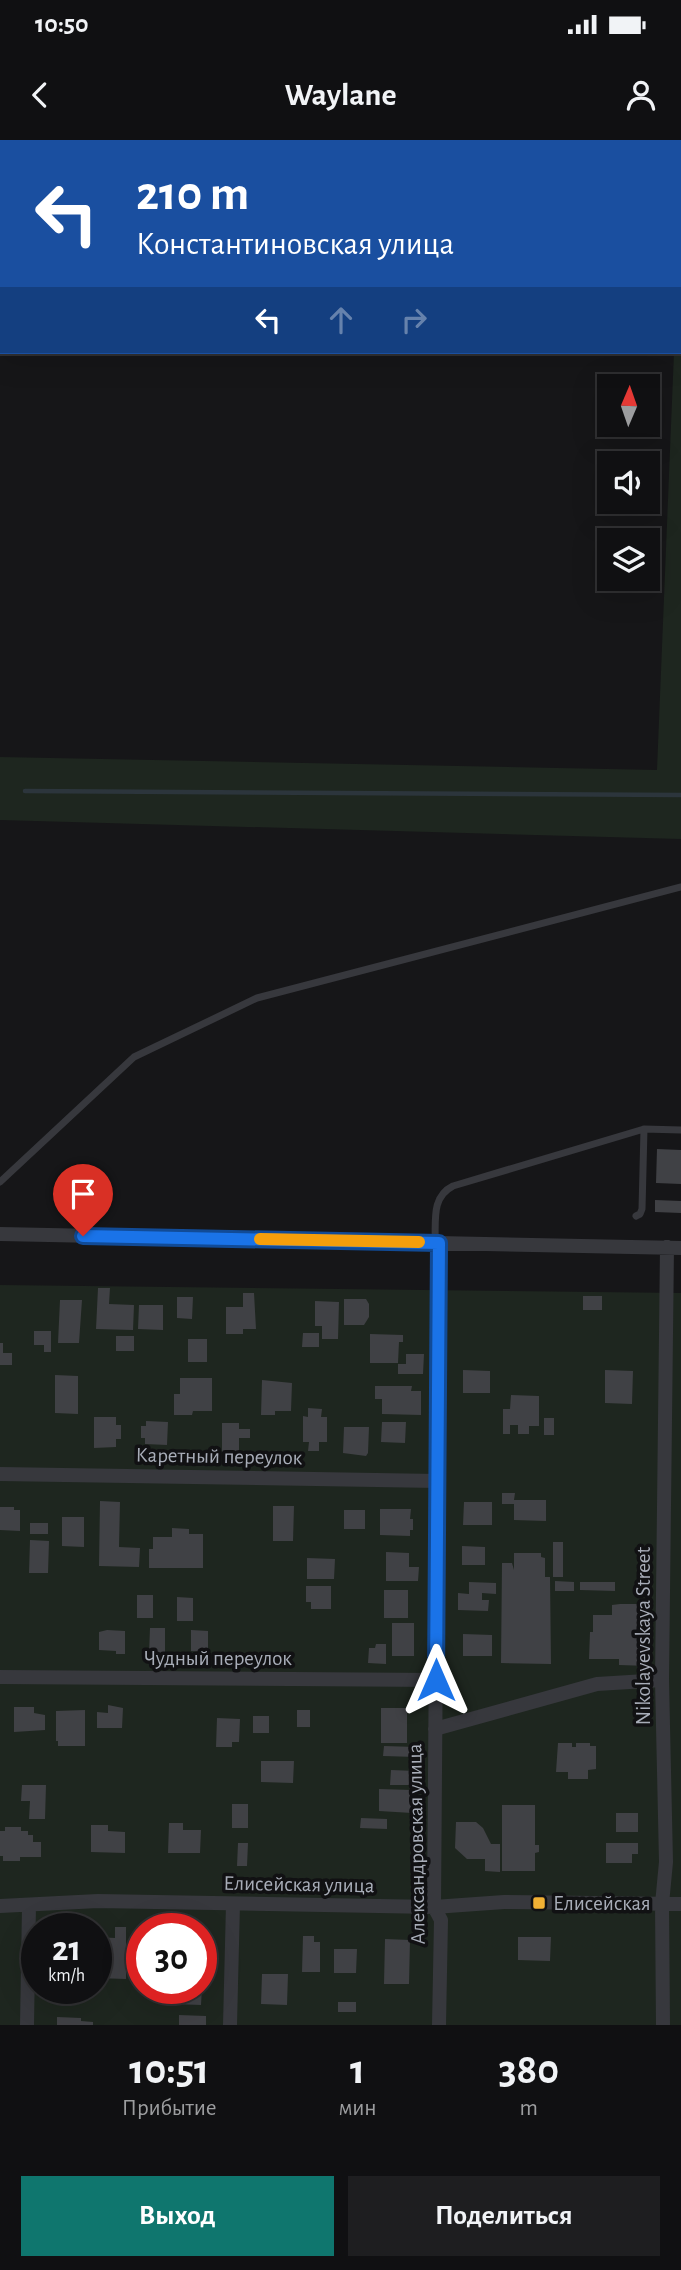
<!DOCTYPE html>
<html lang="ru">
<head>
<meta charset="utf-8">
<style>
	body { margin:0; font-family:"Alegreya Sans",sans-serif; background:#1e1e20; color:#f1f3f6; height:100vh; display:flex; flex-direction:column; font-size:26px; white-space:nowrap }
	* { box-sizing:border-box; margin:0 }
	p { font-size:23px; color:#9c9d9f }
	.icon { flex:none; width:38px; height:38px; fill:none; stroke:currentColor; stroke-width:2; stroke-linecap:round; stroke-linejoin:round }
	.map { position:relative; height:1885px; overflow:hidden }
	.drawer { display:flex; flex-direction:column; background:#101012; flex:1 }
	.drawer>* { flex:none }
	.guide { position:absolute; left:0px; top:0px; width:682px; height:214px; box-shadow:0 7px 28px #0002,0 0 0 2px #303032; background:#1a4fa0; color:#fff; overflow:hidden }
	.needle { width:46px; rotate:2deg }
	.fabs { position:absolute; left:597px; top:234px; display:grid; gap:14px }
	.fabs a { display:grid; place-items:center; width:63px; height:63px; border-radius:0px; background:#101012; box-shadow:0 7px 28px #0002,0 0 0 2px #303032; font-size:35px }
	.speed { position:absolute; left:21px; top:1773px; display:flex; gap:14px; font-size:35px; font-weight:700; text-align:center }
	.speed>* { display:grid; place-content:center; width:91px; height:91px; border-radius:50%; background:#101012; box-shadow:0 7px 28px #0002,0 0 0 2px #303032; line-height:1 }
	.speed small { font-size:18px; font-weight:400 }
	.speed .limit { border:10px solid #d22; background:#fff; color:#111 }
	.pin { position:absolute; display:grid; place-items:center; width:60px; height:60px; color:#fff; margin:-72px -30px; border-radius:50% 50% 50% 0; rotate:-45deg; box-shadow:0 0 7px #0007 }
	.pin .icon { rotate:45deg }
	.me { position:absolute; width:77px; margin:-38px; rotate:0deg; stroke-linejoin:round; filter:drop-shadow(0 0 5px #0008) }
	.turn { display:flex; align-items:center; gap:24px; height:147px; padding:0 21px; font-size:32px }
	.turn .icon { width:91px; height:91px; stroke-width:2.5 }
	.turn b { display:block; font-size:49px; line-height:60px }
	.lanes { display:flex; align-items:center; height:66px; padding:0 21px; background:#0003; justify-content:center; gap:35px; direction:ltr }
	.lanes .off { opacity:.35 }
	.eta { display:flex; justify-content:space-evenly; align-items:center; height:119px; text-align:center }
	.eta b { font-size:42px; font-weight:600; line-height:49px }
	.button { display:flex; gap:14px; margin-top:auto; padding:14px 21px }
	.button a { flex:1; height:80px; border-radius:0px; background:#0f766e; color:#fff; font-size:28px; font-weight:600; line-height:80px; text-align:center }
	.button a+a { background:#1e1e20; color:#f1f3f6 }
	.status { display:flex; justify-content:space-between; align-items:center; height:49px; padding:0 35px; background:#101012; direction:ltr }
	.status svg { height:19px; fill:currentColor }
	header { display:flex; justify-content:space-between; align-items:center; height:91px; padding:0 21px; background:#101012; font-size:32px; font-weight:600 }
	.map>svg:first-child { display:block }
</style>
</head>
<body>
<div class="status"><b>10:50</b><svg viewBox="0 0 49 12"><path d="M0 12V9h3v3zM5 12V6h3v6zM10 12V3h3v9zM15 12V0h3v12zM26 1h20v11H26zM47 4h2v5h-2z"/></svg></div>
<header><svg class="icon" aria-label="back" viewBox="0 0 24 24"><path d="M15 5l-7 7 7 7"/></svg>Waylane<svg class="icon" aria-label="person" viewBox="0 0 24 24"><circle cx="12" cy="8" r="4"/><path d="M4 21q1-7 8-7t8 7"/></svg></header>
<div class="map">
<svg width="681" height="1885" viewBox="0 0 681 1885">
	<rect width="100%" height="100%" fill="#161618"/>
	<!-- green -->
	<path fill="#1e261f" fill-rule="evenodd" d="M681,54V699L0,680V617L657,630L674,212H681Z
		M0,1145L681,1153V1885H0ZM37,1788H96V1848H37ZM142,1788H201V1848H142Z"/>
	<g fill="none" stroke-linecap="round" stroke-linejoin="round">
		<!-- stream -->
		<path stroke="#2c353c" stroke-width="4.5" d="M25,651L681,655"/>
	</g>
	<!-- building -->
	<path fill="#404145" d="M657,1009L681,1010V1044L656,1043Z
		M655,1060L681,1061V1073L655,1072Z
		M98,1148H110L109,1164L134,1165L133,1190L96,1189Z
		M243,1153H254L256,1189H243V1194H226V1167H243Z
		M583,1156H602V1170H583Z
		M177,1157H193L192,1179L177,1178Z
		M344,1159H366L369,1164V1177L364,1185H344Z
		M60,1160H82L79,1203H58Z
		M315,1161L339,1162L338,1199H322V1186H315Z
		M139,1165H163V1190L138,1189Z
		M34,1191H51V1212H44V1205H34Z
		M303,1193H319V1207H302Z
		M370,1194L403,1195V1202H399L398,1223H370Z
		M116,1196H134V1211H116Z
		M188,1199H207V1222H188Z
		M0,1203H3V1213H12V1225H0Z
		M406,1214H424L423,1234H398V1224H406Z
		M463,1230L490,1231V1253H463Z
		M605,1230L633,1231L632,1264L605,1263Z
		M55,1235L78,1236V1274L55,1273Z
		M180,1238H212V1271H193L192,1275H174V1254H180Z
		M262,1240L292,1243L291,1271H275V1275H261Z
		M375,1246H412L411,1251H421V1275L382,1274V1259H375Z
		M511,1255L539,1256V1286H529V1294H518V1285H510V1294H503V1269H510Z
		M308,1268L322,1269L321,1277H327V1302H319V1311H308L309,1302H303V1276L308,1277Z
		M94,1277H116V1285H121V1299H116V1307L94,1308Z
		M544,1278H554V1295H544Z
		M146,1281L168,1282L167,1305L145,1304V1298H141V1286H146Z
		M382,1282H406L405,1303L381,1302Z
		M222,1283H239V1289H250V1298H239V1312H222Z
		M344,1287H369L368,1313L366,1316L343,1313Z
		M502,1353H515L514,1360H546V1381L514,1380V1364H502Z
		M100,1361L120,1362L119,1407L140,1408L139,1427L99,1426Z
		M464,1362H492V1385H463Z
		M273,1366H294L293,1401H273Z
		M0,1367H14V1370H20V1391L0,1390Z
		M380,1369H411L410,1379H413V1390H410V1396L380,1395Z
		M344,1370H365V1389H344Z
		M62,1377H84V1407L62,1406Z
		M30,1383H48V1394H30Z
		M172,1388L189,1389V1394H203V1428H149V1409H153V1397H172Z
		M30,1400L49,1401L48,1433H29Z
		M553,1402H563V1437H553Z
		M462,1406L485,1407V1425H462Z
		M386,1412L409,1413V1427H419L418,1441H386Z
		M514,1413H541V1417L545,1418V1437H550L551,1524L501,1523L502,1423H512L514,1430Z
		M307,1418L335,1419L334,1439H307Z
		M555,1441L574,1442V1451H555Z
		M469,1442L496,1443V1454L482,1453V1460H489L488,1471L458,1470V1453L469,1454Z
		M580,1442H615V1451L580,1450Z
		M306,1446H331V1469H311V1462H306Z
		M384,1450H408V1478H384Z
		M137,1455H153V1478H137Z
		M177,1457L193,1458V1481H177Z
		M620,1464H650L649,1526L619,1525V1519H589L590,1492H593V1475H612V1465Z
		M392,1483H414V1516H392Z
		M150,1488H165V1514H149Z
		M107,1490L125,1491V1514H116V1511L99,1510V1492Z
		M191,1490L208,1491V1512L191,1511Z
		M463,1494L492,1495V1516H463Z
		M376,1504H386V1524L368,1523L369,1508H375Z
		M108,1565L123,1568L122,1588H97V1572L108,1573Z
		M14,1567H34V1573L45,1575V1590L14,1592Z
		M381,1568H407V1603H381Z
		M85,1570V1606H58V1601H56V1571Z
		M297,1570H310V1587H297Z
		M253,1576H269V1593H253Z
		M217,1578L240,1579L239,1602H232V1607H216Z
		M558,1603H572V1607H576V1603H590V1606H596V1629L588,1630V1639H568V1632H556Z
		M384,1606L416,1607V1617L383,1616Z
		M261,1621H294L293,1643L261,1642Z
		M391,1630L416,1631V1645H390Z
		M22,1645H46L45,1679H29L30,1661H21Z
		M379,1649L412,1650V1673L379,1671Z
		M232,1664H248V1688H232Z
		M502,1665H535V1705H539V1712L535,1713V1731H502Z
		M616,1673H638V1692H616Z
		M361,1678L387,1679V1689L360,1688Z
		M456,1682H476L483,1688L491,1704H500V1732L485,1731V1719H467L455,1708Z
		M169,1683H183V1690H201L200,1713H168Z
		M91,1685H108V1691L125,1692V1713L91,1712Z
		M5,1687H21V1691H28V1695H33V1702H41V1717H20V1721H3V1716H0V1691H5Z
		M238,1703H248L247,1726H237Z
		M606,1703H638V1714H632V1723H606Z
		M115,1787H126V1839L96,1838V1797L115,1798Z
		M303,1796H314V1802H320V1832H302Z
		M518,1797H551L550,1821L518,1820Z
		M385,1799L410,1800L409,1844H384Z
		M334,1809H357L356,1833H334Z
		M262,1834H288L287,1865L261,1864Z
		M55,1848H80L79,1860H55Z
		M172,1848H202L201,1865L172,1864Z
		M338,1862H356V1872H338Z
		M179,1875L206,1876V1885H179Z
		M57,1877L81,1878V1881L93,1882V1885H57Z"/>
	<g fill="none" stroke-linecap="round" stroke-linejoin="round">
		<!-- service -->
		<path stroke="#37383d" stroke-width="7" d="M0,1042L134,917L257,858L681,747
			M636,1076L640,1074L642,1069L644,989
			M435,1103C436,1081 431,1057 453,1046L644,989L681,990"/>
		<!-- minor -->
		<path stroke="#37383d" stroke-width="14" d="M0,1094L681,1108
			M0,1334L437,1341
			M0,1537L436,1540
			M435,1589L597,1544L662,1540
			M0,1766L98,1761L434,1767L504,1762L681,1764
			M27,1885L29,1766
			M230,1885L233,1764
			M439,1885L441,1780L434,1767L439,1103
			M663,1885L662,1764L666,1722L662,1540L667,1107"/>
	</g>
	<g fill="none" stroke-linecap="round" stroke-linejoin="round">
		<!-- route casing -->
		<g stroke="#114b97" stroke-width="18">
			<path id="route" d="M83,1096L439,1103L436,1540"/>
		</g>
		<!-- route -->
		<use href="#route" stroke="#1a73e8" stroke-width="12"/>
		<!-- slow -->
		<path stroke="#f59e0b" stroke-width="12" d="M260,1099L419,1102"/>
	</g>
	<!-- markers -->
	<rect fill="#f2b134" stroke="#111113" stroke-width="2.5" x="532" y="1756" width="14" height="14" rx="3.5"/>
	<g text-anchor="middle" stroke-width="7" stroke-linejoin="round" paint-order="stroke">
		<!-- street labels -->
		<g font-size="21" fill="#a8adb8" stroke="#111113">
			<text transform="translate(219 1316) rotate(1)" y="7">Каретный переулок</text>
			<text transform="translate(643 1496) rotate(-90)" y="7">Nikolayevskaya Street</text>
			<text x="218" y="1525">Чудный переулок</text>
			<text transform="translate(416 1704) rotate(-91)" y="7">Александровская улица</text>
			<text transform="translate(299 1744) rotate(1)" y="7">Елисейская улица</text>
		</g>
		<!-- poi labels -->
		<g font-size="21" fill="#a8adb8" stroke="#111113" text-anchor="start">
			<text x="553" y="1770">Елисейская</text>
		</g>
	</g>
</svg>
<div class="fabs">
<a><svg class="needle" viewBox="-14 -14 28 28"><path d="M0-13l5 13h-10z" fill="#e53935"/><path d="M0 13l5-13h-10z" fill="#9c9d9f"/></svg></a>
<a><svg class="icon" aria-label="sound" viewBox="0 0 24 24"><path d="M4 9h4l5-4v14l-5-4H4zM17 9q2 3 0 6"/></svg></a>
<a><svg class="icon" aria-label="layers" viewBox="0 0 24 24"><path d="M12 4l9 5-9 5-9-5zM3 14l9 5 9-5"/></svg></a>
</div>
<div class="speed"><div>21<small>km/h</small></div><div class="limit">30</div></div>
<div class="pin" style="left:83px;top:1096px;background:#d93025"><svg class="icon" aria-label="arrive" viewBox="0 0 24 24"><path d="M6 21V4h12l-3 4 3 4H6"/></svg></div>
<svg class="me" style="left:436px;top:1540px" viewBox="-20 -20 40 40"><path d="M0-17L14 15 0 8-14 15z" fill="#1a73e8" stroke="#fff" stroke-width="4"/></svg>
<div class="guide">
<div class="turn"><svg class="icon" aria-label="left" viewBox="0 0 24 24"><path d="M17 20v-9H6M10 6l-5 5 5 5"/></svg><div><b>210 m</b>Константиновская улица</div></div>
<div class="lanes"><svg class="icon" aria-label="left" viewBox="0 0 24 24"><path d="M17 20v-9H6M10 6l-5 5 5 5"/></svg><svg class="icon off" aria-label="ahead" viewBox="0 0 24 24"><path d="M12 20V5M6 11l6-6 6 6"/></svg><svg class="icon off" aria-label="right" viewBox="0 0 24 24"><path d="M7 20v-9h11M14 6l5 5-5 5"/></svg></div>
</div>
</div>
<section class="drawer">
<div class="eta">
<div><b>10:51</b><p>Прибытие</p></div>
<div><b>1</b><p>мин</p></div>
<div><b>380</b><p>m</p></div>
</div>
<div class="button"><a>Выход</a><a>Поделиться</a></div>
</section>
</body>
</html>
